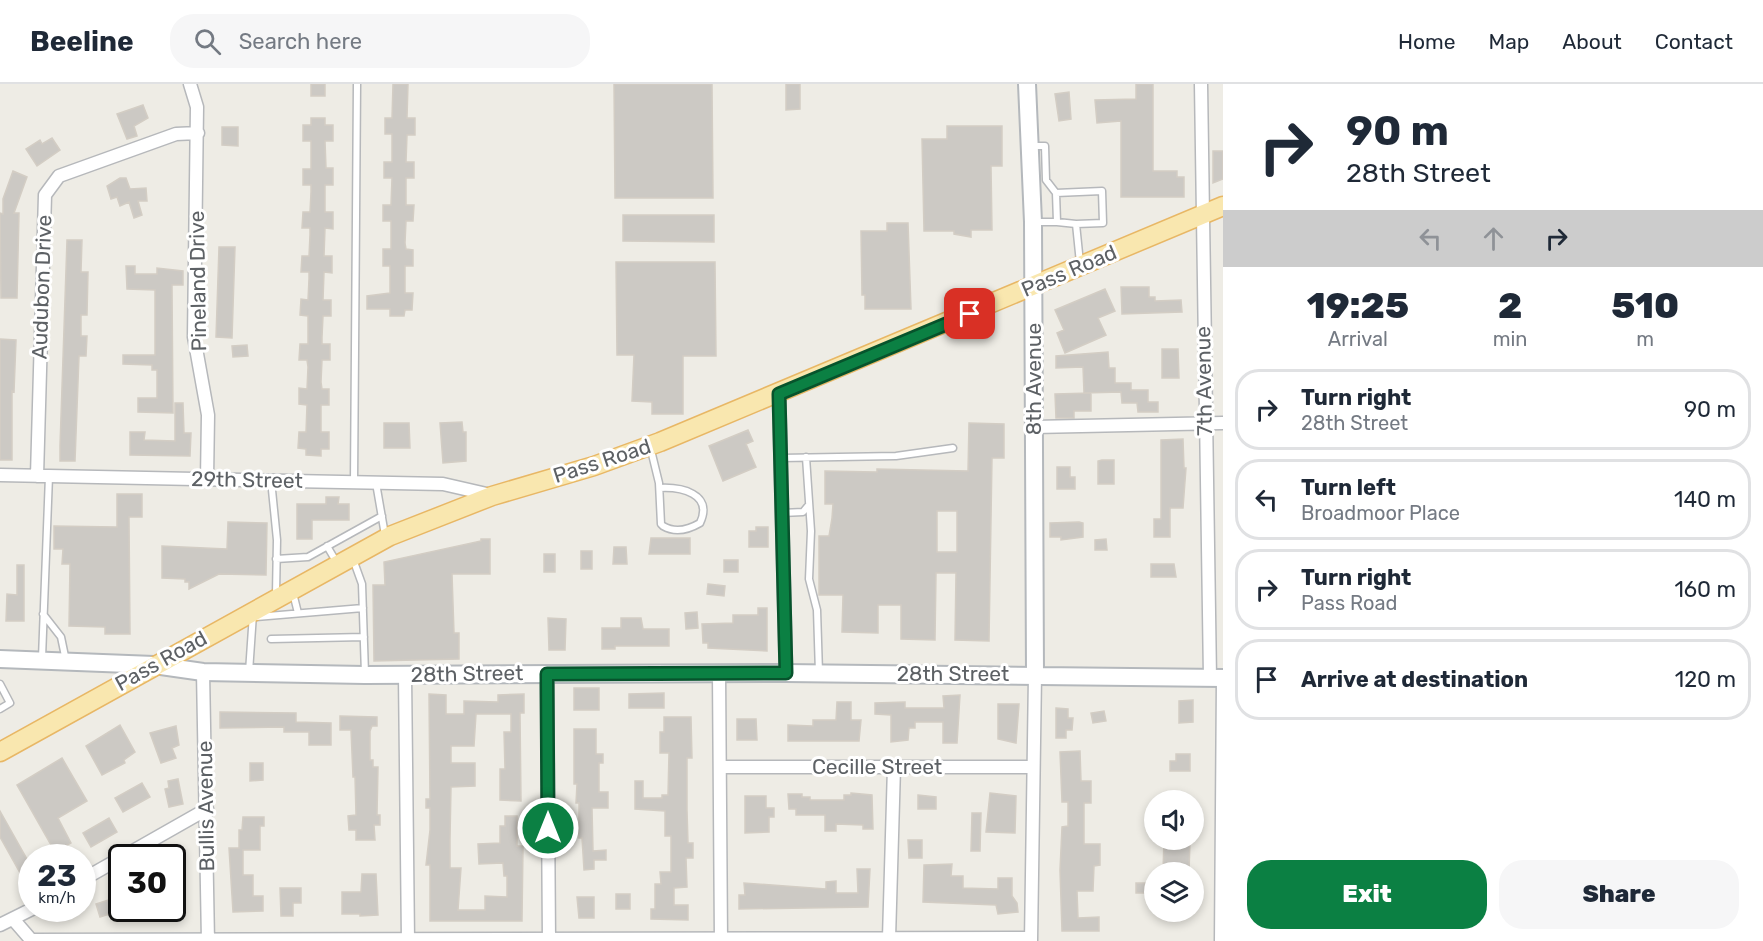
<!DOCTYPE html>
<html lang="en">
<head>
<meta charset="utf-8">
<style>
	body { margin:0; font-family:Rubik,sans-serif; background:#f6f6f7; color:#1f2937; height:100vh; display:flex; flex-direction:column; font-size:22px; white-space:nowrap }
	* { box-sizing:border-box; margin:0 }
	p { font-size:20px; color:#747a83 }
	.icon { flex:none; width:33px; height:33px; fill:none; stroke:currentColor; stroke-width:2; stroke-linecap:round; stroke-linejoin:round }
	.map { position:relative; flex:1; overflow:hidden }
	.sheet { display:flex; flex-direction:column; background:#fff; width:540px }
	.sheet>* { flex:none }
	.hud { background:#fff; color:#1f2937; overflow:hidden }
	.fabs { position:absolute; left:1144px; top:706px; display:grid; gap:12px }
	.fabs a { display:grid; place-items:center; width:60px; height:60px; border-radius:50%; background:#fff; box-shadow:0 3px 9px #0003; font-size:30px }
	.speed { position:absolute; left:18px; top:760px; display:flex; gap:12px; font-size:30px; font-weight:700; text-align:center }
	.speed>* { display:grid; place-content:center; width:78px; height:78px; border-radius:50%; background:#fff; box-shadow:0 3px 9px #0003; line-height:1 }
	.speed small { font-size:15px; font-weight:400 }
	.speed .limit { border:3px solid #111; border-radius:9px; background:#fff; color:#111 }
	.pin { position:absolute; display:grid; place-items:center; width:51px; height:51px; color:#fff; margin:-26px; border-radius:12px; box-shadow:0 3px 9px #0006 }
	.me { position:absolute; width:66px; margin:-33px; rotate:0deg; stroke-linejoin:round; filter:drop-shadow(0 0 4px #0008) }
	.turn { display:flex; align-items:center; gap:21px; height:126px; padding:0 24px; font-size:27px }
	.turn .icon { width:78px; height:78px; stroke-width:2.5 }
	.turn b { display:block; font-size:42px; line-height:51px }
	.lanes { display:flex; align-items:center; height:57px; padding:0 24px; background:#0003; justify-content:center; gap:30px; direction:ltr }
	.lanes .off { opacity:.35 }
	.eta { display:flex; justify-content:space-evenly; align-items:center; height:102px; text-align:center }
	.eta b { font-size:36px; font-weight:800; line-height:42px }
	.primary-button { display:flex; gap:12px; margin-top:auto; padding:12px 24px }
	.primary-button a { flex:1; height:69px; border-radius:24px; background:#0b8043; color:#fff; font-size:24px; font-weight:800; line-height:69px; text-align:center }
	.primary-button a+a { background:#f6f6f7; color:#1f2937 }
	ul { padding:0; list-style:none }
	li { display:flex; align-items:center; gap:18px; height:81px; margin:0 12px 9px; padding:0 12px; border:3px solid #e0e1e3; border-radius:24px }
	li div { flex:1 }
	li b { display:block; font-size:22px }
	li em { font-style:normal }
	header { display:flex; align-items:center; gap:36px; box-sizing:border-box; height:84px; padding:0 30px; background:#fff; border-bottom:2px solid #e0e1e3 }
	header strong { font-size:28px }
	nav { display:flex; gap:33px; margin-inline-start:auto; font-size:21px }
	.search { width:420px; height:54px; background:#f6f6f7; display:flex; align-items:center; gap:15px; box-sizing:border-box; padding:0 21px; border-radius:24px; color:#747a83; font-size:22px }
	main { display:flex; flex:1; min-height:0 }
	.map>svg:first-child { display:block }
</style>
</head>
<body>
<header>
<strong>Beeline</strong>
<div class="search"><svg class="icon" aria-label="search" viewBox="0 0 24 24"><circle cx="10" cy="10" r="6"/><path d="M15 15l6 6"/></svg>Search here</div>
<nav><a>Home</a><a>Map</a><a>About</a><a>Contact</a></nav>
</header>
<main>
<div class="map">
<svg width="1223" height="857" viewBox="0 0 1223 857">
	<rect width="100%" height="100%" fill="#eeece5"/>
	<!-- building -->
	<path fill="#ccc9c4" stroke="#d3cdc4" stroke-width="1.5" fill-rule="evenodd" d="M311,0H325V12H311Z
		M393,0H408L407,34H415V51H407L406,78H414V94H406V121H414L413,137H406L405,159L406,165L413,166V182H405V209H413L412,226H405L404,232H390V225H367V212L390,209V182H383V165H391V137H383V121H391L392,94H384V78H392V50H385V34H392Z
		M614,0H712L713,114H615Z
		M786,0H800V25L786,26Z
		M1136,0H1153V87H1177V93H1184V113H1121V37L1097,39L1095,16L1136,15Z
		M1069,8L1071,35L1059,37L1055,10Z
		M143,21L148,34L134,42L137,52L127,55L117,30Z
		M311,34H325V41H333V57H325L326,84H333V101H325V128H333V145L325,144L324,172H332V189L324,188L323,216H331V232H323L322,253V260H330V276H322L321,298L322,305H329V321H321V348H329V365H321V372L306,371V365L298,364L299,348H306L307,321L299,320V304L307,305L308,283L307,276H299L300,260H308V232L300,231L301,215L308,216L309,195V188H301L302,172H309L310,151V144H302L303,128H310L311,108V101H303V85H311V57H303V41H311Z
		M947,42H1002V82H991L992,146H971V153L954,150V147H924L922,55H947Z
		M222,43H238V62L222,61Z
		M52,54L60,66L37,82L26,65L40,56L42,60Z
		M1213,67H1223V95L1213,99Z
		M13,87L27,93L14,129H19L17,214H1L0,129L3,130V115Z
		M120,94H126L130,105L146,104L147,117H138L142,131L134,134L129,118L120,122L117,113L111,115L107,102Z
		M623,131H714V158L623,157Z
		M887,139H908L911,225H865V211H862L861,147H887Z
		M67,156H82L81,188H88L87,231H81V252H87L86,272H79L75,377H60V362Z
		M219,163H235L232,254L216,253Z
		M616,178H715L716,272H683V330H652V318L632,317L634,271H617Z
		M126,182H135V190H157V184L183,187V201H172L173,329L138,328V314H157V286H152V281L123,280V271H155V206L127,205Z
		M1121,203H1149V213H1155V217L1181,216L1182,228L1122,230Z
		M1105,205L1115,227L1098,234L1106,251L1065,269L1057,249L1064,246L1055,226Z
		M0,255L16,256L14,308L12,307V376H0Z
		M247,261L248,272L233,273L232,262Z
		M1162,265H1178L1179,294H1162Z
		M1108,268L1109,284H1115V299H1131V306H1148V318H1158V328H1138L1137,319H1122L1121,308L1084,309L1083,283L1056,284V272Z
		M1091,309V327H1074V334H1056L1055,310Z
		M175,319H183L184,349H191L190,372L130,371V348H145L144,356L175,357Z
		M462,338L463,348H466V377L443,379L440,339Z
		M384,339H409L410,364H384Z
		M969,339L1004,340V374H992L989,557L955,556L956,489H936L935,556L901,555V521H878V549L842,548L843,511H819V452H829L832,434L833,420H825V387L877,388V385L968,387ZM937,427H957V468H937Z
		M748,346L753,357L746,360L756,383L723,397L709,362Z
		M1183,355L1184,384H1186L1183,424H1170V453H1154V435H1161V356Z
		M1102,376H1114V400H1098V377Z
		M1057,383H1070V393H1075V405H1057Z
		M117,410H142V433H129L130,550H105V543L69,542L70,480H62L63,465H54V442L117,443Z
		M326,413H339L338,420H349V436H312V455H297V420H326Z
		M228,438L267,439L266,491L219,490L189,505V498H185V495L162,494V462L227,465Z
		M1079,438L1083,439V453L1061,456V453H1050V439Z
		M756,443H768V463H749V447H756Z
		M651,454H690V470H649Z
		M481,455H490V490H452L454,549H459V575L374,577L373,501H385L384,478L481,457Z
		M1106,455L1107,466H1095V456Z
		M614,463H626L627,480H613Z
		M581,467H592V485H581Z
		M544,470H555V488H544Z
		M724,476H738V488H724Z
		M1151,480H1174L1176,493H1151Z
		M17,481H24V537H6L7,510L17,511Z
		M708,500L725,502L724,512L707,510Z
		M758,524H767V567L708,564V559H703L702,540L733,539V531H758Z
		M697,528L698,544L686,545L685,529Z
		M548,534L566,535L565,566H549Z
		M621,534H641L643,545H669V562H615V565H602V544H621Z
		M574,604H599V626H574Z
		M664,609V624H629V610Z
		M429,610L446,611V630H464V617L498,618V611L524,610V629H520L521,717L500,716V685H505L504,648H511V630H476L474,662H451V679H475V702L451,703L450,755V784H461L458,826H485V812L507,813V792H504L503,779L479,780L478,760L500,759V742H505V732H517V762H523L522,837H430V781H426L430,746V724H426V715H430Z
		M960,611L957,659H943V638H915V644H909L908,656L891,658V631L875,630V619L905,618V624H944L943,612Z
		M1193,616V638L1179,639V617Z
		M837,618H851V636H861L859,657H788V641L813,642V636H836Z
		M998,620H1019L1016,659L998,655Z
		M1056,624L1068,625V634H1073L1072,646H1066V654H1056Z
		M1104,627L1106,637L1093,639L1091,629Z
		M220,628L296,629V638L331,639V661H309V648H284V643L220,644Z
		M340,632L377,633V642H372L370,647V676H373V683H378L377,731H380V741H374L375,756H356V746H349L348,732L356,731L355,693H353L351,646H340Z
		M664,633H691L692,674H687V726L688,759H693V774H686L687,803L674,804V821H688V836L651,835V825H655V800H661L660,788H671V752H665V727L635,725V697H643V714H662V711H668L669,669H660V648H664Z
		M737,635H756L757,656H737Z
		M120,641L135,668L124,676L125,679L102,691L86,662Z
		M176,642L179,661L172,664L176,674L161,679L150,649Z
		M574,645H596V670H603V679H599V708H608V724H592L593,767L606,766V776H594V785L584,786L582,754H579V719H576L577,700H574Z
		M1080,667L1081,697H1091V719H1084V760H1100V781L1094,782L1093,807H1077L1078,834L1099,833V847H1062L1060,786L1062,743L1068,742V718H1062L1060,668Z
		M1176,670H1190V687H1170V677H1176Z
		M62,674L87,717L58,734L71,759L55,768L17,701Z
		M250,679H263V696L250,697Z
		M178,695L183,720L169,723L165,705L169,704L168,697Z
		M142,699L150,713L123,728L115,714Z
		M851,709L872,711L873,745H863V741L836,740V747H825V731H796V725H789L788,710H802V713H810V716H844V711H851Z
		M990,709L1016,712L1015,749L986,748Z
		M918,711L936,713V725H918Z
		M745,712H766V724H774V733H769V748L745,749Z
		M0,727L32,784V792L24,796L0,753Z
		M972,729H981L980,767H971Z
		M243,733H264V742H260V766H243V791H253V812H263V827L233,828L229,764H239V746H242Z
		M109,734L117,748L91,763L83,749Z
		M908,756H922V774H909Z
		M1164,756H1190L1189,789L1163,787Z
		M172,779L184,812L172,816Z
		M952,780L951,792H963V804L998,805V794H1012V812L1017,819L1018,828L998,830L996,821L923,818L924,781Z
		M857,785H870L868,823L739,825V811H745L744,799L826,805V798L836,797V809H858Z
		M362,790H376L378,831L360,832V830H342V808H361Z
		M1136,799H1145V809H1136Z
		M280,804H301V819H293V832H281Z
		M616,810H630V825H616Z
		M577,813H594V834H579Z
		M115,814L119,827L100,833L96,820Z
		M151,825H182V827L155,836Z"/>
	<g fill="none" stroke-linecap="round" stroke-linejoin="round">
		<!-- lane casing -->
		<g stroke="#b6b8bb" stroke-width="9">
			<path id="lane" d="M1033,62H1045L1046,96L1056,109
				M1033,138H1057
				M1076,140L1057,138L1056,109L1102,107L1103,139L1076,140L1080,179
				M650,362L659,399L661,440L663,442C675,449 688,446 700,439C714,409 680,403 660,404
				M806,373L811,447L809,495L817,526L819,589
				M781,374L896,372L953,364
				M271,396L277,456L276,510
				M354,398L357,0
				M376,399L385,451
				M782,429L803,428L807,423
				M327,462L337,479
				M276,475L308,473L382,432
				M353,475L362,500L365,590
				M293,509L298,529
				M43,530L61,553L66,577
				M256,533L363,524
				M271,555L364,553
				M42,574L49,392
				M249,588L253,530
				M0,600L10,619L0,625"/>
		</g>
		<!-- street casing -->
		<g stroke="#b6b8bb" stroke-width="15">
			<path id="street" d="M190,0L197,23L194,253L208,331L207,395
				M1201,0L1210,594
				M779,310L786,589
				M1034,343L1223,339
				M0,391L443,400L491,411
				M37,392L45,111L59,92L176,50L198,49
				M203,588L208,857
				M547,589L549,857
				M719,589L721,857
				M405,591L408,857
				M721,683H1033
				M82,796L207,725
				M13,835L32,857
				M0,841L32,825
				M889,854L894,683
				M32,856L1031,854
				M1031,857L1035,591
				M1221,857L1223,594"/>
		</g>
		<!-- secondary casing -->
		<g stroke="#b4b8bc" stroke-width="20">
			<path id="secondary" d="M1027,0L1033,138L1035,591
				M0,575L154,581L203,588L365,591L786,589L1223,594"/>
		</g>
		<!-- primary casing -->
		<g stroke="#e8b765" stroke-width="21">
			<path id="primary" d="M0,668L390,452L492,412L594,382L660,358L1223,122"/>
		</g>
		<!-- lane -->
		<use href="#lane" stroke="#fff" stroke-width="6"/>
		<!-- street -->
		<use href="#street" stroke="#fff" stroke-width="12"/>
		<!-- secondary -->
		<use href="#secondary" stroke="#fff" stroke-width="16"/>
		<!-- primary -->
		<use href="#primary" stroke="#f9e7af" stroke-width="18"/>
	</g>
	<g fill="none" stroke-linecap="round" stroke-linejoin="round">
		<!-- route casing -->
		<g stroke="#07532c" stroke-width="15">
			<path id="route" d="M548,744L547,590L786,589L779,310L970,230"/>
		</g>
		<!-- route -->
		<use href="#route" stroke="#0b8043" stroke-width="10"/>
	</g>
	<g text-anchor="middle" stroke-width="6" stroke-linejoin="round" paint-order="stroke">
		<!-- street labels -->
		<g font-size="21" fill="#5d6165" stroke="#fff">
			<text transform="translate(1069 187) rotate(-23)" y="7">Pass Road</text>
			<text transform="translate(198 197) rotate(-91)" y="7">Pineland Drive</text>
			<text transform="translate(42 203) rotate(-88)" y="7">Audubon Drive</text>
			<text transform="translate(1034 295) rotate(-90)" y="7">8th Avenue</text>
			<text transform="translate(1204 297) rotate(-91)" y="7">7th Avenue</text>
			<text transform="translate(602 377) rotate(-18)" y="7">Pass Road</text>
			<text transform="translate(247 396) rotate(1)" y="7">29th Street</text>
			<text transform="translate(161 577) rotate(-29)" y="7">Pass Road</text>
			<text transform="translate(467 590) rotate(-1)" y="7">28th Street</text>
			<text x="953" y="597">28th Street</text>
			<text x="877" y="690">Cecille Street</text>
			<text transform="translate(206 722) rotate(-91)" y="7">Bullis Avenue</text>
		</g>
	</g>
</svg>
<div class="fabs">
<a><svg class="icon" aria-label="sound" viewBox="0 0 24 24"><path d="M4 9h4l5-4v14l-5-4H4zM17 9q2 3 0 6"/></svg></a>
<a><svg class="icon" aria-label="layers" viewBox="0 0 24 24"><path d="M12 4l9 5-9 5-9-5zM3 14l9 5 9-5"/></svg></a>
</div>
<div class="speed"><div>23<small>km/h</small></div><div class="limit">30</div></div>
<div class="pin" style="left:970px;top:230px;background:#d93025"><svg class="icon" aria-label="arrive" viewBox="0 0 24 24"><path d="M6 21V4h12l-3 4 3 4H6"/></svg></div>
<svg class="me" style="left:548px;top:744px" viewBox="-20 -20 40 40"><circle r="17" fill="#0b8043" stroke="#fff" stroke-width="3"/><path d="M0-11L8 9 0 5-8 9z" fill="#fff"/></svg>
</div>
<section class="sheet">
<div class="hud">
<div class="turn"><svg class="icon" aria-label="right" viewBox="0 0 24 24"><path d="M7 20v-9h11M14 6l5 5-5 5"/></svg><div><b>90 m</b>28th Street</div></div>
<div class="lanes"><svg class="icon off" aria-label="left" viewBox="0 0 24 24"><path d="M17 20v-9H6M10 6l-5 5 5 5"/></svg><svg class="icon off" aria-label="ahead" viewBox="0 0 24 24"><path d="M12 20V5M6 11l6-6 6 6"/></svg><svg class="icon" aria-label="right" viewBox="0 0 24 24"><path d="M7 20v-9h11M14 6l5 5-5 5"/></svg></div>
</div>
<div class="eta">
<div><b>19:25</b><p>Arrival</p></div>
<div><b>2</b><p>min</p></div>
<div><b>510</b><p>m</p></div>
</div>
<ul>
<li><svg class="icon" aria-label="right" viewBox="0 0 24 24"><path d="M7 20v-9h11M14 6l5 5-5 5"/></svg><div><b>Turn right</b><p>28th Street</p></div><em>90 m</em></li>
<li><svg class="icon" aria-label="left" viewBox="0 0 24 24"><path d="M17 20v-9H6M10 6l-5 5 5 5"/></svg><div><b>Turn left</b><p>Broadmoor Place</p></div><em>140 m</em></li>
<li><svg class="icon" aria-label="right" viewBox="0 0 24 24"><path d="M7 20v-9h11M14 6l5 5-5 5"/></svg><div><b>Turn right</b><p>Pass Road</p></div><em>160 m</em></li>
<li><svg class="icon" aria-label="arrive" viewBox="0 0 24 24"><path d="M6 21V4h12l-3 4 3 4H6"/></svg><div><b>Arrive at destination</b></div><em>120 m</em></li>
</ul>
<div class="primary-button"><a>Exit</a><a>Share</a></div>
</section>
</main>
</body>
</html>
